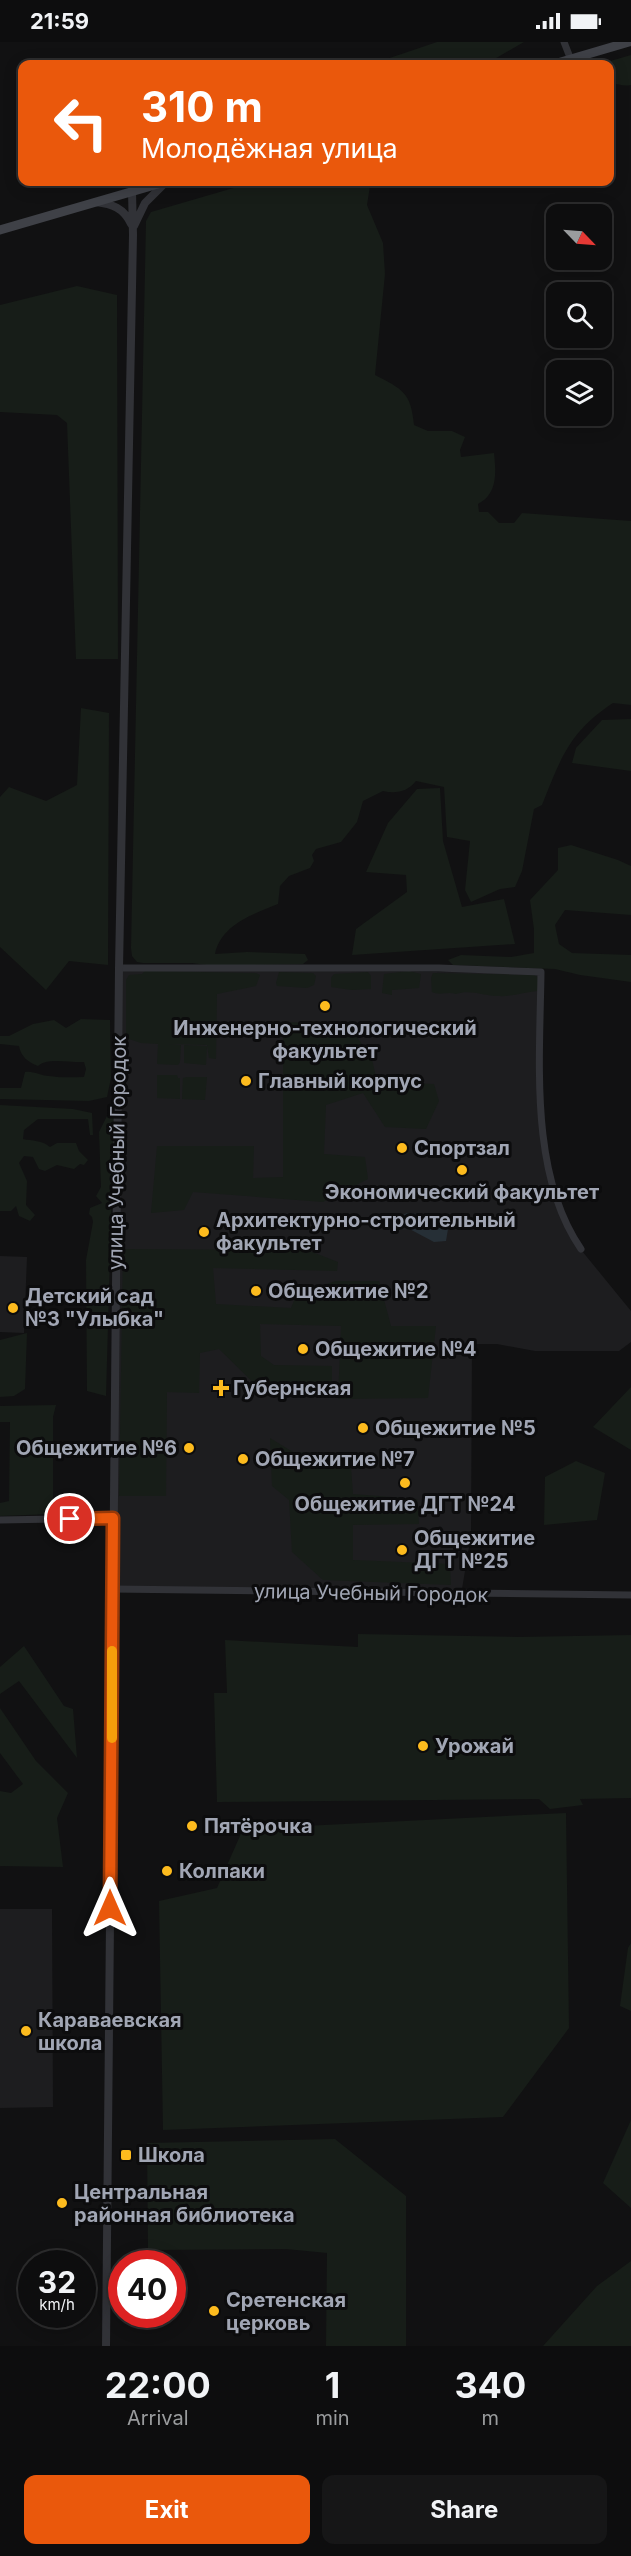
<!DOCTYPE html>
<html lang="en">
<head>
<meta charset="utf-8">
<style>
	body { margin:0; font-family:Inter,sans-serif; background:#161617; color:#f1f3f6; height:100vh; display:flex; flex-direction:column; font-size:22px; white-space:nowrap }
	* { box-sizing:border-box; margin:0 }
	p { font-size:20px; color:#9a9c9e }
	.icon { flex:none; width:33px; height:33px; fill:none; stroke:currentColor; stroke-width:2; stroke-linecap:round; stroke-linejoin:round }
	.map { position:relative; height:2304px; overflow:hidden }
	.side { display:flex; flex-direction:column; background:#0d0d0e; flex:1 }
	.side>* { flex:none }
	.hud { position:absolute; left:18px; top:18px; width:596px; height:126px; border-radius:12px; box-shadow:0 3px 15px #0003,0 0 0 2px #2d2d2e; background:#ea580c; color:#fff; overflow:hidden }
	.needle { width:39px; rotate:115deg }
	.fabs { position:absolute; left:546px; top:162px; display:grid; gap:12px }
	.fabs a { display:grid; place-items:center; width:66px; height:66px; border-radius:12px; background:#0d0d0e; box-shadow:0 3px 15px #0003,0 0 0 2px #2d2d2e; font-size:30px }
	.speed { position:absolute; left:18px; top:2208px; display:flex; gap:12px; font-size:30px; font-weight:700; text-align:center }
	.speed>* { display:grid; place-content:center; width:78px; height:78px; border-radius:50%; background:#0d0d0e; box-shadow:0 3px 15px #0003,0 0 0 2px #2d2d2e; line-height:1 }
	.speed small { font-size:15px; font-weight:400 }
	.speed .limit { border:9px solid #d22; background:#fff; color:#111 }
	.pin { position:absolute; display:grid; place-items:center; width:51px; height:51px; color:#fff; margin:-26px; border:3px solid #fff; border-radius:50%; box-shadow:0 2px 6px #0007 }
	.me { position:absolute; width:66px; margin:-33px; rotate:0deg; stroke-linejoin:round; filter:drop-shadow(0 0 4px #0008) }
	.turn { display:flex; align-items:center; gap:21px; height:126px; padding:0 24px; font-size:27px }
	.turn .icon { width:78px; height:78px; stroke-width:2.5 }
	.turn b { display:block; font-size:42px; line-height:51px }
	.eta { display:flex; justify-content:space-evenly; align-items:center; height:102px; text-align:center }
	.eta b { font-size:36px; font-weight:700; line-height:42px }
	.button { display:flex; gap:12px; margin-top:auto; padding:12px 24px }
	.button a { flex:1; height:69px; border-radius:12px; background:#ea580c; color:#fff; font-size:24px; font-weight:700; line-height:69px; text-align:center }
	.button a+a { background:#161617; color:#f1f3f6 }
	.status { display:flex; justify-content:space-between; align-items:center; height:42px; padding:0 30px; background:#0d0d0e; direction:ltr }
	.status svg { height:16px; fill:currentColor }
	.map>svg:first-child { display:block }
</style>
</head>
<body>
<div class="status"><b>21:59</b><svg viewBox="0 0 49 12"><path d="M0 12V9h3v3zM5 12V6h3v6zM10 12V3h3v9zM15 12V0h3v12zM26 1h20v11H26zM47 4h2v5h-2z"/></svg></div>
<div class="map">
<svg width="631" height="2304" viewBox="0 0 631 2304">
	<rect width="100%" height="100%" fill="#111112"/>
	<!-- built -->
	<path fill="#1d1d1f" d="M120,927L540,931L544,1113L554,1157L569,1193L631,1269V1300L619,1309H535L497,1302H472L471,1493L462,1547H113Z
		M0,1214L27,1215L24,1291L0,1290Z
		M0,1867H52L53,2065L0,2066Z"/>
	<!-- green -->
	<path fill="#171d18" d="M437,0H524L486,22H372Z
		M631,13V43C623,45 617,41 609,42V22H600Z
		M254,140H363L370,144L367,163L383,201L385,232L375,333C402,347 411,350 414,383L428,389H452L465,395L460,408L461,415L494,411C496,430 498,452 478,462L479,470H488L499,481H514L522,471L631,479V663L613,661C569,690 561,716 542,763L534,767L522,829L515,845L500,847L471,860L465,848L470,799L447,795L444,745L416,739C407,750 396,752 383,749L363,759L357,780L341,800L316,807L312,813L314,819L310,826L289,834L280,844L278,862C253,872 221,883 215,912L247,910L305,912L308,918L303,922L213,924L192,921H143L137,920L132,914L131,906L146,179L151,170Z
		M77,244L117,253L118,617H76L67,381L57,373L0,370V263Z
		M81,666L109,671L108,923L69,919L46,948L0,905V755L9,745L46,759L77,743Z
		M631,677V729L572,721L576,706L602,678Z
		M440,746L443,799L462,865L504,857L515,902L352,913L356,887L407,850L406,833L366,830L388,781L417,747Z
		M571,803L618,818L631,824V873L565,868L555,883L559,902L572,911L631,913V940L580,933L555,927L453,923L448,918L461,913L511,915L534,911V887L530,858L558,828V806Z
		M145,929L256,931L260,933L256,944L217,952L216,1017L209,1016L207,1003L169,1002L181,1003L180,1020L178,1023L157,1022L158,1002L141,1001L126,996V938L129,933L142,932Z
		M409,929L421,932L419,946L392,948V953L382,951L384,932Z
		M279,930L313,931L316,934L314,943L307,946L277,944L276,941Z
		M368,930L371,934V947L352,948L331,945V936L334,932Z
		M433,931L534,933L538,935L539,946L537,949C525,950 510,955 498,954C485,954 470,947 456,952C448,949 440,954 432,950L431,936Z
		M81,977L110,978L111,1036L107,1055L89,1059L0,1057V1046H21L25,1030C35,1029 40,1034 49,1034C60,1036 73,1035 84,1035L86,1027L84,1020C71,1021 47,1015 38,1024C28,1020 21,1015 19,1004L0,1002V994H9L33,982L54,978L66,986Z
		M283,980L348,982L372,1017L377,1040L434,1042L439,1059L426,1087L385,1085L363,1051L326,1063L324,1112L365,1115L368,1137L323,1160L193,1150L184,1168L151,1171L157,1104H254L253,1136L283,1135Z
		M184,1003L207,1004L206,1023L184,1021Z
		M157,1033H177L178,1036H180V1057L157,1056Z
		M187,1035H207L205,1058L182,1057L183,1036Z
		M0,1063L73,1067L92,1071L93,1093H90L88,1077H38L24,1088L23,1097C32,1099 42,1098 50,1105L57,1101H76L79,1109L88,1118L84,1123L80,1122L74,1127L57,1123L45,1129L39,1127L33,1115L24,1114L19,1121L27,1139L26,1163L35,1173L30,1179L19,1174L16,1164L11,1169H0Z
		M108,1072L114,1073L106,1354L87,1349L86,1218L93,1180L92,1175L89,1172L90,1166L102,1161L96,1154L101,1145L99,1090Z
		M123,1207L307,1208L338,1220L337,1229L213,1226L216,1262L291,1266L297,1251L336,1239H379L391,1284H436L428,1356L338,1357L341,1284L260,1282L261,1314L274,1323L332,1324V1356L277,1350H263L219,1307L200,1311L199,1351L167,1350L166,1454H119Z
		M27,1291L25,1347L14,1354L0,1355V1298Z
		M631,1345V1408L593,1385Z
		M56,1363L53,1375V1472L0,1474V1461L9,1459L10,1380H0V1364Z
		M270,1396L293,1410L350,1412L353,1452L417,1457L419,1482L353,1483V1518L450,1522L451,1543L323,1538L292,1510L289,1458L272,1444Z
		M576,1419L605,1431L597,1478L544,1483L545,1435Z
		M358,1592L519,1595L631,1593V1756L580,1757L583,1763L550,1767L539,1757L217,1760L214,1651H227L225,1598L358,1605Z
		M24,1604L64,1664L73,1667L77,1716L19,1639L0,1652V1625Z
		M0,1666L36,1719L68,1751L57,1776L63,1825L0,1824V1749L11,1751L23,1742L0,1711Z
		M566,1771L569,1986L503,2075L163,2088L159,1859L217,1846L243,1787Z
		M631,1901V1969L620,1964L628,1906Z
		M631,2078V2166L603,2141Z
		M335,2097L406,2154V2304H326L327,2211L286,2207L148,2208L147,2101Z
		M631,2219V2304H543L597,2244Z"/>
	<!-- water -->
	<path fill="#262f36" d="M407,1171L447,1175L449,1181L446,1199L434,1200L402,1183L400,1180L401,1174Z"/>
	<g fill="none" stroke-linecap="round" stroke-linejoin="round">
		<!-- minor -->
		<path stroke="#313237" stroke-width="7" d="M564,0L571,18
			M119,926H439L541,930C540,1018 529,1132 581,1207
			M0,1478L113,1476
			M112,1547L631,1553"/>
		<!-- tertiary -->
		<path stroke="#313237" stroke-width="8" d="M96,160C112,162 124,166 131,182
			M134,184L145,161L166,140
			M106,2304L119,926L133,193L132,149"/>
		<!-- secondary -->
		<path stroke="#3f4147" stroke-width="9" d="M554,22L629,0
			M0,188L165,140"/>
	</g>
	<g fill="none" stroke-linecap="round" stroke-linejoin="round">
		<!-- route casing -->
		<g stroke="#983908" stroke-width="15">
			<path id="route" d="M70,1477L113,1476L110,1866"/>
		</g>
		<!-- route -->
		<use href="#route" stroke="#ea580c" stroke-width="10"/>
		<!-- slow -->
		<path stroke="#f59e0b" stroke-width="10" d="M112,1696V1609"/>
	</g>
	<!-- markers -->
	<g fill="#fdbb1e" stroke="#0c0c0d" stroke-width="2">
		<circle cx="325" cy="964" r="6"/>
		<circle cx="246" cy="1039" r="6"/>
		<circle cx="402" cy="1106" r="6"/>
		<circle cx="462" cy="1128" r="6"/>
		<circle cx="204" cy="1190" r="6"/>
		<circle cx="256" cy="1249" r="6"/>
		<circle cx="13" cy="1266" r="6"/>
		<circle cx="303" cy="1307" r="6"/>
		<path d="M218 1337h6v6h6v6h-6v6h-6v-6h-6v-6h6z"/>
		<circle cx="363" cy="1386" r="6"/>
		<circle cx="189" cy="1406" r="6"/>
		<circle cx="243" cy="1417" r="6"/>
		<circle cx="405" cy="1441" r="6"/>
		<circle cx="402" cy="1508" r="6"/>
		<circle cx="423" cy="1704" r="6"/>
		<circle cx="192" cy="1784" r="6"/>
		<circle cx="167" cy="1829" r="6"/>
		<circle cx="26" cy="1989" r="6"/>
		<rect x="120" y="2107" width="12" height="12" rx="3"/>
		<circle cx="62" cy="2161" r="6"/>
		<circle cx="214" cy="2269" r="6"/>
	</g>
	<g text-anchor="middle" stroke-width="6" stroke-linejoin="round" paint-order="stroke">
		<!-- poi labels -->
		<g font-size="20" font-weight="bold" fill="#a1a6b4" stroke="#0c0c0d" text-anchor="start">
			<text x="325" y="993" text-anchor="middle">Инженерно-технологический<tspan x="325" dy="23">факультет</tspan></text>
			<text x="258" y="1046">Главный корпус</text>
			<text x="414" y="1113">Спортзал</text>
			<text x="462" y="1157" text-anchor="middle">Экономический факультет</text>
			<text x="216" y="1185">Архитектурно-строительный<tspan x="216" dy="23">факультет</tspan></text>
			<text x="268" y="1256">Общежитие №2</text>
			<text x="25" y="1261">Детский сад<tspan x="25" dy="23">№3 "Улыбка"</tspan></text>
			<text x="315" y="1314">Общежитие №4</text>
			<text x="233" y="1353">Губернская</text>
			<text x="375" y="1393">Общежитие №5</text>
			<text x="177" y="1413" text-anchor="end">Общежитие №6</text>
			<text x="255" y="1424">Общежитие №7</text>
			<text x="405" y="1469" text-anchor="middle">Общежитие ДГТ №24</text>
			<text x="414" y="1503">Общежитие<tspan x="414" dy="23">ДГТ №25</tspan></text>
			<text x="435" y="1711">Урожай</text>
			<text x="204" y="1791">Пятёрочка</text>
			<text x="179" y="1836">Колпаки</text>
			<text x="38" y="1985">Караваевская<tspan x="38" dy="23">школа</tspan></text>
			<text x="138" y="2120">Школа</text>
			<text x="74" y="2157">Центральная<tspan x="74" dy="23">районная библиотека</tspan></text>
			<text x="226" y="2265">Сретенская<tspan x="226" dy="23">церковь</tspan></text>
		</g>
		<!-- street labels -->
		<g font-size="20" fill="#a1a6b4" stroke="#0c0c0d">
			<text transform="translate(117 1111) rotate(-89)" y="7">улица Учебный Городок</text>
			<text transform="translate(371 1551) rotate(1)" y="7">улица Учебный Городок</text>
		</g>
	</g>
</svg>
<div class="fabs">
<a><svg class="needle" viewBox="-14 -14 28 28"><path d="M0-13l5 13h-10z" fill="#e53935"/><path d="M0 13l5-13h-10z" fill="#9a9c9e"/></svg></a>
<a><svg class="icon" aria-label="search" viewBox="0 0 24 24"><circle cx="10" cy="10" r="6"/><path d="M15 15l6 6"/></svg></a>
<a><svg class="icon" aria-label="layers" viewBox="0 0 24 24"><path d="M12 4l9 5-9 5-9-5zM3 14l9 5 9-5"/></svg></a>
</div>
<div class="speed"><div>32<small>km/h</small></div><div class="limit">40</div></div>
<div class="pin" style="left:70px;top:1477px;background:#d93025"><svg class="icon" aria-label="arrive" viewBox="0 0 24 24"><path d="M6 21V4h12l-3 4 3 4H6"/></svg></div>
<svg class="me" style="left:110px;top:1866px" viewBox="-20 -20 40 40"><path d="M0-17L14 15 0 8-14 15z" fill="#ea580c" stroke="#fff" stroke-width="4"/></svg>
<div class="hud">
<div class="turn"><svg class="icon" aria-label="left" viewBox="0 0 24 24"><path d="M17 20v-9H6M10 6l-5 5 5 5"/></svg><div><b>310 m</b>Молодёжная улица</div></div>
</div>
</div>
<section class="side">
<div class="eta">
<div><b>22:00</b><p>Arrival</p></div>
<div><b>1</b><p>min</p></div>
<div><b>340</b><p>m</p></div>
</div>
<div class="button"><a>Exit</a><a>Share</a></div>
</section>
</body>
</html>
